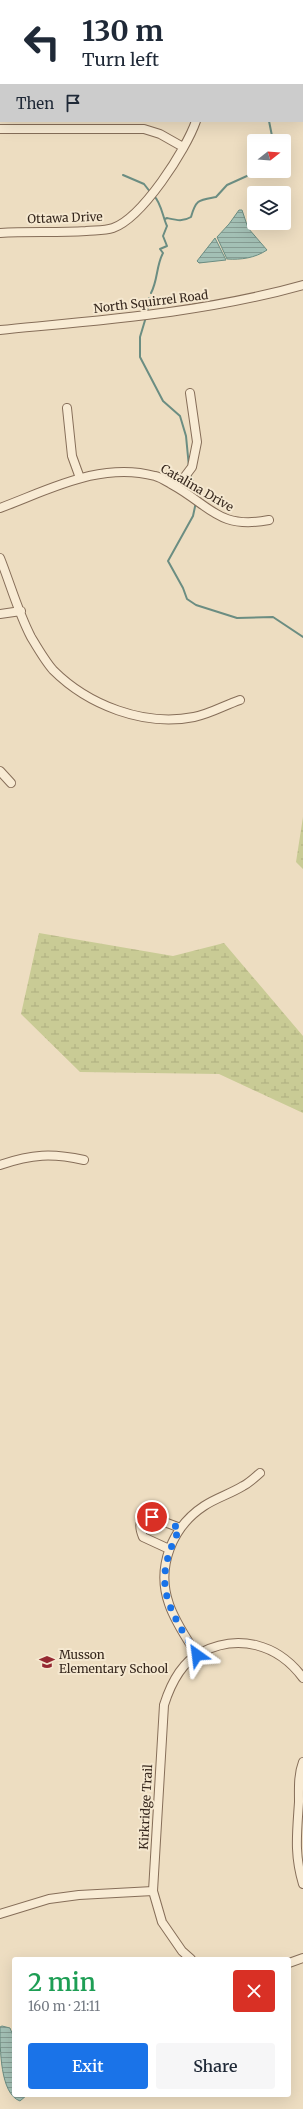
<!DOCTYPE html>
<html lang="en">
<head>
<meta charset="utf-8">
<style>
	body { margin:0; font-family:Merriweather,serif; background:#f6f6f7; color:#1f2937; height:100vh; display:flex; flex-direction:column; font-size:15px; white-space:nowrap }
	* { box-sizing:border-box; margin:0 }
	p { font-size:13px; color:#747a83 }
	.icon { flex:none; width:22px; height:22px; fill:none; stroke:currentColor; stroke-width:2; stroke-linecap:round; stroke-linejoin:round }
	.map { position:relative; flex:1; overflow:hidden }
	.details { position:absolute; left:12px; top:1957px; width:279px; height:140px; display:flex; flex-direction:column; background:#fff; border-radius:4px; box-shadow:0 4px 16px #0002 }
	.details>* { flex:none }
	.banner { position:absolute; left:0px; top:0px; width:303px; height:122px; box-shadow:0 4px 16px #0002; background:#fff; color:#1f2937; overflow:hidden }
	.needle { width:26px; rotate:73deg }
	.fabs { position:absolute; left:247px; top:134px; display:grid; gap:8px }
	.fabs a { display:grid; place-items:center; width:44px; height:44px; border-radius:4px; background:#fff; box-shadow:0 4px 16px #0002; font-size:20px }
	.pin { position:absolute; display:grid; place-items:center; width:34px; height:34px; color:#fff; margin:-17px; border:2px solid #fff; border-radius:50%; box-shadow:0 1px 4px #0007 }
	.me { position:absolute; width:44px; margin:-22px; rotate:329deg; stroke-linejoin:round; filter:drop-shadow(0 0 3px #0008) }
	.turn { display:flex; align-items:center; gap:14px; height:84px; padding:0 16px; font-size:18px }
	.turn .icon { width:52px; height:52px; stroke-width:2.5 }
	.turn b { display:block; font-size:28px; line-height:34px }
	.then { display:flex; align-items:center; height:38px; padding:0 16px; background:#0003; gap:8px; font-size:15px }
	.round { display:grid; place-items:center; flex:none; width:42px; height:42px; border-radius:4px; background:#f6f6f7 }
	.headline { display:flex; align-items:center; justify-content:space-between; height:68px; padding:0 16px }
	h1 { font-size:24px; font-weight:600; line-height:30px; color:#1e9e55 }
	.button { display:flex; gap:8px; margin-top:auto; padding:8px 16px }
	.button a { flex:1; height:46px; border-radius:4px; background:#1a73e8; color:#fff; font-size:16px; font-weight:600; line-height:46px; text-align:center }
	.button a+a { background:#f6f6f7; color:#1f2937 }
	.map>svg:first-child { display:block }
</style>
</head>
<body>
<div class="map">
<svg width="303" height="2109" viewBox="0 0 303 2109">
	<defs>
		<pattern id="wetland-marsh" width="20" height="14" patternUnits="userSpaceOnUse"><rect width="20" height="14" fill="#c9cb95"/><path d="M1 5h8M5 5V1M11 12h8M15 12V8" fill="none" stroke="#adae80"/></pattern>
		<pattern id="water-rules" width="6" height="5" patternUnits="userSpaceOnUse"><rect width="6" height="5" fill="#a3c0b5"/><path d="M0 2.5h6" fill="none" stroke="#869c93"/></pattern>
	</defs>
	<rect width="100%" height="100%" fill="#edddc1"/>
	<!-- wetland -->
	<path fill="url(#wetland-marsh)" d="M303,817V869L296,862Z
		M39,933L173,956L224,943L303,1036V1113L219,1074L80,1072L21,1014Z"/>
	<!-- water -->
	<path fill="url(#water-rules)" stroke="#6b8d82" d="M239,210H242L248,228L267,250C255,258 241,260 227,259L217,237L229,224Z
		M215,238L226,260L199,263L197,261Z
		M2,2026L10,2028L14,2038V2095H27L20,2101C0,2094 0,2049 0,2027Z"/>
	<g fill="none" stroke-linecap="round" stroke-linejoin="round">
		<!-- stream -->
		<path stroke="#6b8d82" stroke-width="2" d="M269,121L273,141
			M123,175L144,184L151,193
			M165,219L167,218C176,220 183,222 191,217C196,199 199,200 216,197L227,185L258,171
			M151,293C158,280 156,266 163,253L160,249L167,246L163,236L167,226C163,218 161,202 154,196
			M147,313L149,298
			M146,317L140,337V357L163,401L180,416L186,436L189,467
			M190,474L196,489L195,496
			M196,502L193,516L168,561L183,588L187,599L196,605L237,618L273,617L303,637"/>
		<!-- minor casing -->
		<g stroke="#866e59" stroke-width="10">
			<path id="minor" d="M195,1L196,0
				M0,21H1
				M0,129H144L160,134L183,147
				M0,233C28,231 57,233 86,231C94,230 104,231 113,228C142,218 186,150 196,121
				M0,330C102,320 204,313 303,285
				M67,408L72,456L80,478
				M177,487L192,467L197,442L190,393
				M0,508C49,490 101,461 155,476C160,477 166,481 171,484C210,505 218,530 269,520
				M0,558C10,583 18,612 31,637C37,647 45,661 53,670C88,705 144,727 194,717C210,714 225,705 240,700
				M0,614L21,611
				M0,771L11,783
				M0,1165C32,1154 52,1153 84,1160
				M169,1549L143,1537C130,1505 167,1523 180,1528
				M197,1655C187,1639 175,1622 169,1604C156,1567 172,1527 204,1506C216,1498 230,1494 243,1486C249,1483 254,1478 260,1473
				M303,1762C298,1775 299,1789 299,1802C297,1833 294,1854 303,1884
				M0,1914L49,1899L79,1895L153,1891
				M191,1959L182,1951L162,1922L153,1891L164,1705C170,1686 181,1663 200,1653C238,1633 278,1644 303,1678
				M289,1963L303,1958"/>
		</g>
		<!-- minor -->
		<use href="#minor" stroke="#f8ebd4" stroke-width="8"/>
	</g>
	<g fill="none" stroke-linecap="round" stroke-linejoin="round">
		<!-- route -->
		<path stroke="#1a73e8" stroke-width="7" stroke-dasharray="0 12.6" d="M152,1517L180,1528C151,1584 167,1606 197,1655"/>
	</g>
	<!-- icons -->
	<defs>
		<g id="school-bare" transform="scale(1.2)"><path d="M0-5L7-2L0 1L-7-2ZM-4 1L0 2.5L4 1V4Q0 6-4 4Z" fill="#952932" stroke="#f5e8d0" stroke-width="2.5" paint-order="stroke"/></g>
	</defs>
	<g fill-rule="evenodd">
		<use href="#school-bare" x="47" y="1662"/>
	</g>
	<g text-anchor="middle" stroke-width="4" stroke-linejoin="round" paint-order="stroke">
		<!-- street labels -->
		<g font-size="12" fill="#36271d" stroke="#f5e8d0">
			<text transform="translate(65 218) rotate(-2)" y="4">Ottawa Drive</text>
			<text transform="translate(151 302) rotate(-7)" y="4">North Squirrel Road</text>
			<text transform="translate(197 488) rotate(30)" y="4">Catalina Drive</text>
			<text transform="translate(146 1807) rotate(-87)" y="4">Kirkridge Trail</text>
		</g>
		<!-- poi labels -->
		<g font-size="12" fill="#36271d" stroke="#f5e8d0" text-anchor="start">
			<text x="59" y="1659">Musson<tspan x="59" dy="14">Elementary School</tspan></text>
		</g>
	</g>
</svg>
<div class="fabs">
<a><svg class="needle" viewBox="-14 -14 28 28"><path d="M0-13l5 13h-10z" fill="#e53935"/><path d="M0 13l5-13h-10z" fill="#747a83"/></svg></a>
<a><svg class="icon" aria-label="layers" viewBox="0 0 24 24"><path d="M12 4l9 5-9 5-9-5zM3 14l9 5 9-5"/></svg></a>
</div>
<div class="pin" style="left:152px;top:1517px;background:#d93025"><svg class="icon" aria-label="arrive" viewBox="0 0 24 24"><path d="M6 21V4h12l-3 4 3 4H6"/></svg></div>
<svg class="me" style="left:197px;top:1655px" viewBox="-20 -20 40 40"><path d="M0-17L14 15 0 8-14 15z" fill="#1a73e8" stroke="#fff" stroke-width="4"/></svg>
<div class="banner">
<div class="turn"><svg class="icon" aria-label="left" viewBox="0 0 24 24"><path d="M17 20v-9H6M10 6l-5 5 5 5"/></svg><div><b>130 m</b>Turn left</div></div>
<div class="then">Then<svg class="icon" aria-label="arrive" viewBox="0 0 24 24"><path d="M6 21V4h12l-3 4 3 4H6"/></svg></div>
</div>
<section class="details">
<div class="headline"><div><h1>2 min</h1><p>160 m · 21:11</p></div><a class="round" style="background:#d93025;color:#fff"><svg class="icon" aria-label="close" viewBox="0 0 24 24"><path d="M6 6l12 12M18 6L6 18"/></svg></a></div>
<div class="button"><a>Exit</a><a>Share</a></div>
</section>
</div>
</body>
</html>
